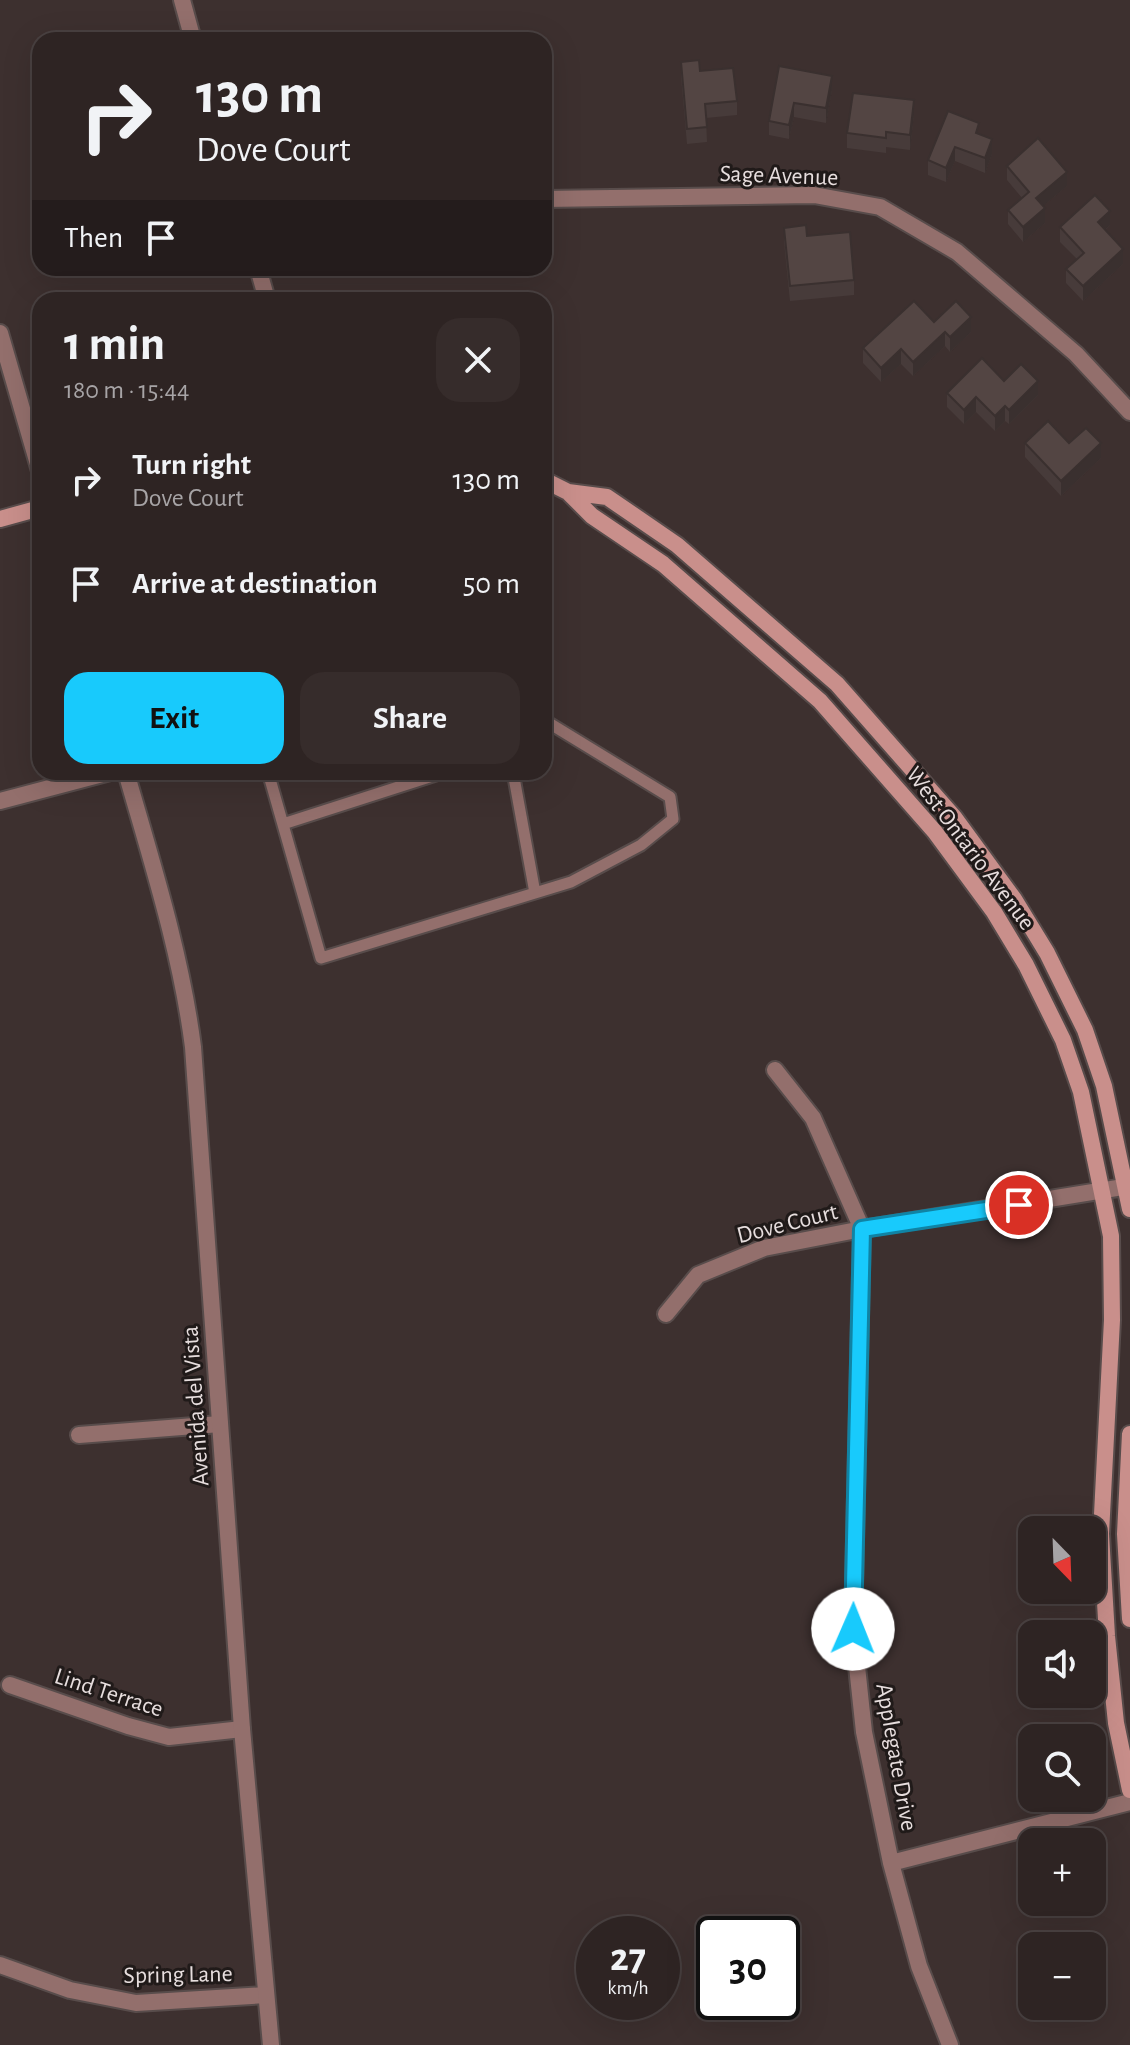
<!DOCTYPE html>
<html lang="en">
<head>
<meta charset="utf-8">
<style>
	body { margin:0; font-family:"Alegreya Sans",sans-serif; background:#362c2b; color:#f1f3f6; height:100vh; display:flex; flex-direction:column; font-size:30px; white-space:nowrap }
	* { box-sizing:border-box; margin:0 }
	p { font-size:26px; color:#a7a4a6 }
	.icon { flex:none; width:44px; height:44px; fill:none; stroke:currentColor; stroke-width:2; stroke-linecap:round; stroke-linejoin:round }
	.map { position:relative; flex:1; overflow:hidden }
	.sheet { position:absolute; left:32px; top:292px; width:520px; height:488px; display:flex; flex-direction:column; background:#2e2423; border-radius:24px; box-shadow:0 8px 32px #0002,0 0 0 2px #494141 }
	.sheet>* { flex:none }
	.guide { position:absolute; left:32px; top:32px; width:520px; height:244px; border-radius:24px; box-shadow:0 8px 32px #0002,0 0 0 2px #494141; background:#2e2423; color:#f1f3f6; overflow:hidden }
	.needle { width:52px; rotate:157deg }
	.fabs { position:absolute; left:1018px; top:1516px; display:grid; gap:16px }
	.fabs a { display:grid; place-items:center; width:88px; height:88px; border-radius:16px; background:#2e2423; box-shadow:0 8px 32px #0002,0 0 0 2px #494141; font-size:40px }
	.speed { position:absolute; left:576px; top:1916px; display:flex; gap:16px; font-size:40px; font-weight:700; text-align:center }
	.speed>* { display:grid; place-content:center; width:104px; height:104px; border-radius:50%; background:#2e2423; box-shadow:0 8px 32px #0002,0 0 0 2px #494141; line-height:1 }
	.speed small { font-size:20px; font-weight:400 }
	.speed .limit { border:4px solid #111; border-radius:12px; background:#fff; color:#111 }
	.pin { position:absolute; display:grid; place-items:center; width:68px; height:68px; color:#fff; margin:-34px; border:4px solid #fff; border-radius:50%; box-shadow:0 2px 8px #0007 }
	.me { position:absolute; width:88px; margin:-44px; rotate:1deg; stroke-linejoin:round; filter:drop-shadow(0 0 6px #0008) }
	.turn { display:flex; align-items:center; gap:28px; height:168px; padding:0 32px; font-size:36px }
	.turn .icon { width:104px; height:104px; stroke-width:2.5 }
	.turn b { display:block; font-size:56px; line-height:68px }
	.then { display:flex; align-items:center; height:76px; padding:0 32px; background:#0003; gap:16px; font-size:30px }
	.round { display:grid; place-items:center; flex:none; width:84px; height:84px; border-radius:24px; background:#362c2b }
	.summary { display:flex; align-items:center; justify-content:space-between; height:136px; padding:0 32px }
	h1 { font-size:48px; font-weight:700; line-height:60px }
	.primary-button { display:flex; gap:16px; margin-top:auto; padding:16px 32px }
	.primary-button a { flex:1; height:92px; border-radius:24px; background:#18cafc; color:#111; font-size:32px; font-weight:700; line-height:92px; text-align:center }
	.primary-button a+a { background:#362c2b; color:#f1f3f6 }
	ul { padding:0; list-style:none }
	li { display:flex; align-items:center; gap:24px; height:104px; padding:0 32px }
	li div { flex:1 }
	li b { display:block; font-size:30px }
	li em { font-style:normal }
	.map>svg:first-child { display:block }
</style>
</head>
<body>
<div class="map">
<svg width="1130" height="2045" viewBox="0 0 1130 2045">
	<rect width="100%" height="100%" fill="#3d302f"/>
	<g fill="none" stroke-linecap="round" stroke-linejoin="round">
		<!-- service casing -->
		<g stroke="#584c4b" stroke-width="15">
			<path id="service" d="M268,772L321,958L571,882L641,845L673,819L670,797L544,720
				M513,772L535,893
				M283,824L445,772"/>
		</g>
		<!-- minor casing -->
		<g stroke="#584c4b" stroke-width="20">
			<path id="minor" d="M182,0L193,40
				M544,199L814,195L880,207L957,252L1076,354L1130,412
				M258,268L267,300
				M0,333L40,471
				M0,801L110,772
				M775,1070L813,1118L862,1229L853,1629L864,1732L891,1863L919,1966L950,2045
				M666,1314L698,1275L764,1248L862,1229L1130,1186
				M79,1435L220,1424
				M10,1685L128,1726L169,1737L242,1729
				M891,1863L1130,1802
				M0,1965L70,1990L136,2003L266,1995"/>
		</g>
		<!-- tertiary casing -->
		<g stroke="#584c4b" stroke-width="20">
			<path id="tertiary" d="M126,772C152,863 181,953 193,1047L242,1729L271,2045"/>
		</g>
		<!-- secondary casing -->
		<g stroke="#584c4b" stroke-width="20">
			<path id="secondary" d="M544,480L568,492L592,516L663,564L820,701L935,832L994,912L1026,965L1063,1040L1081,1092L1111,1236L1112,1320L1101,1534L1107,1636L1116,1723L1130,1790
				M568,492L607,497L677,545L837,684L954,817L1014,899L1047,953L1085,1030L1104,1086L1130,1209
				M0,519L40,508
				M1130,1434L1125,1534L1130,1619"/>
		</g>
		<!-- service -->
		<use href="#service" stroke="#936f6c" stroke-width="11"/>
		<!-- minor -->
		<use href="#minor" stroke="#936f6c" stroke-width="16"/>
		<!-- tertiary -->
		<use href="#tertiary" stroke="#936f6c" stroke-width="16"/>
		<!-- secondary -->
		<use href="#secondary" stroke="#c98f8b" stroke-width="16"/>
	</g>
	<!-- wall -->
	<path fill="#473b3a" d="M681,62L700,71L737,101V115L706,118L707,142L687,144L681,77Z
		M779,66L832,90L826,123L794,117L789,139L769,135V121Z
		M914,114L910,150L886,147V153L847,148V133Z
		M979,134L992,154L985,173L955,161L946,182L928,175V160Z
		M1007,166L1067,186L1043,206L1045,223L1023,242L1008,224V210L1022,198L1007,180Z
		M1110,225L1105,230L1123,264L1083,301L1066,283V269L1077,259L1060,242V227Z
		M784,228L807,236L854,280V295L790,301L784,242Z
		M934,322L971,332L950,352L945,346L913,376L901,364L881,382L863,363V348Z
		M1004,381L1038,395L1009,424L1005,421L995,431L976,412L964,424L947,407V393Z
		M1025,443H1069L1101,458L1061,496L1025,457Z"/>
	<!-- shaded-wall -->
	<path fill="#3a302f" d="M832,76V90L826,123V108Z
		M914,100V114L910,150V135Z
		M794,103V117L789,139V125Z
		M992,139V154L985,173V158Z
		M955,147V161L946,182V168Z
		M1067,172V186L1036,212V198Z
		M1045,208V223L1023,242V227Z
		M1110,211V225L1098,236V222Z
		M1123,249V264L1083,301V286Z
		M971,317V332L950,352V337Z
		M945,332V346L913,376V362Z
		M901,349V364L881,382V368Z
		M1038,381V395L1009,424V410Z
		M976,397V412L964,424V410Z
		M1005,406V421L995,431V416Z
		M1101,443V458L1061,496V481Z
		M285,772H315L285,780Z"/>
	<!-- building -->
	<path fill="#534543" stroke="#3a302f" stroke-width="2" d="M699,60L700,71L733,68L737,101L705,104L707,127L687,129L681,62Z
		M779,66L832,76L826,108L794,103L789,125L769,121Z
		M853,93L914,100L910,135L886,132V138L847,133Z
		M948,111L979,123L976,133L992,139L985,158L955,147L946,168L928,160Z
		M1038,138L1067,172L1036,198L1045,208L1023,227L1008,210L1029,192L1007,166Z
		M1095,195L1110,211L1098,222L1123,249L1083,286L1066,269L1084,253L1060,227Z
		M806,225L807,236L850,232L854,280L790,286L784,228Z
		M914,301L934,322L956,301L971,317L950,337L945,332L913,362L901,349L881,368L863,348Z
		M982,358L1004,381L1021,364L1038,381L1009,410L1005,406L995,416L976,397L964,410L947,393Z
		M1048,421L1069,443L1086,428L1101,443L1061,481L1025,443Z"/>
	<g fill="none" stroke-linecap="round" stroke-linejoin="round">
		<!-- route casing -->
		<g stroke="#1083a4" stroke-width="20">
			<path id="route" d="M853,1629L862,1229L1019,1205"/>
		</g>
		<!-- route -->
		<use href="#route" stroke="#18cafc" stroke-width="14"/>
	</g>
	<g text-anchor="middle" stroke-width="6" stroke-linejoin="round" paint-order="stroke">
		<!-- street labels -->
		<g font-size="24" fill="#e7dede" stroke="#201a19">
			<text transform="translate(779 175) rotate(2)" y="8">Sage Avenue</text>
			<text transform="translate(971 848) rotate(53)" y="8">West Ontario Avenue</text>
			<text transform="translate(787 1223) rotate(-14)" y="8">Dove Court</text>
			<text transform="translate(195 1406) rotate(-94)" y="8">Avenida del Vista</text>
			<text transform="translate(109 1692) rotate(18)" y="8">Lind Terrace</text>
			<text transform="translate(897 1757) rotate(80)" y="8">Applegate Drive</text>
			<text transform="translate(178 1974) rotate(-1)" y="8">Spring Lane</text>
		</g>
	</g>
</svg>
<div class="fabs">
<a><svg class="needle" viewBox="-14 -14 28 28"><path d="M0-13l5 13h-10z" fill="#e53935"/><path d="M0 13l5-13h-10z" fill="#a7a4a6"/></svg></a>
<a><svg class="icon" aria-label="sound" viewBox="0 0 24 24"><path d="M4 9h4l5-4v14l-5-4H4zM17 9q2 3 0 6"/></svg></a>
<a><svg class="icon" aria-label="search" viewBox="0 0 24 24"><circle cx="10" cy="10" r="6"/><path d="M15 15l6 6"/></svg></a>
<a>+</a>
<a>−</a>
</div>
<div class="speed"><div>27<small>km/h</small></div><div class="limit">30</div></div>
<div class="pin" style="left:1019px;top:1205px;background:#d93025"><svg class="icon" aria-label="arrive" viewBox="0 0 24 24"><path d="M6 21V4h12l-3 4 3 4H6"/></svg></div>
<svg class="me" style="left:853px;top:1629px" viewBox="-20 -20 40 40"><circle r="19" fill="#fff"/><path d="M0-13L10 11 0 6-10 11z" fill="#18cafc"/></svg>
<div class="guide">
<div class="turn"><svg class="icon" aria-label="right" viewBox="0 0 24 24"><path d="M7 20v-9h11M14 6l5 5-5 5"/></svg><div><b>130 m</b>Dove Court</div></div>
<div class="then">Then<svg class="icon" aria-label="arrive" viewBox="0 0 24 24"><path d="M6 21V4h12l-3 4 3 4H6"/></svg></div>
</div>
<section class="sheet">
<div class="summary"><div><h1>1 min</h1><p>180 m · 15:44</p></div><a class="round"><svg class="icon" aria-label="close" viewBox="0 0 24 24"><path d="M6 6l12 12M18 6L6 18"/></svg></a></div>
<ul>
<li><svg class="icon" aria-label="right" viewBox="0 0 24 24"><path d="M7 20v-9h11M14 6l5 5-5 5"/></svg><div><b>Turn right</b><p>Dove Court</p></div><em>130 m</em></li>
<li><svg class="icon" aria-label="arrive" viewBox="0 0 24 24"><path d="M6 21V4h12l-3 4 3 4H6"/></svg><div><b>Arrive at destination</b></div><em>50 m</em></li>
</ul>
<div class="primary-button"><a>Exit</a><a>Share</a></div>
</section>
</div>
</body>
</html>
